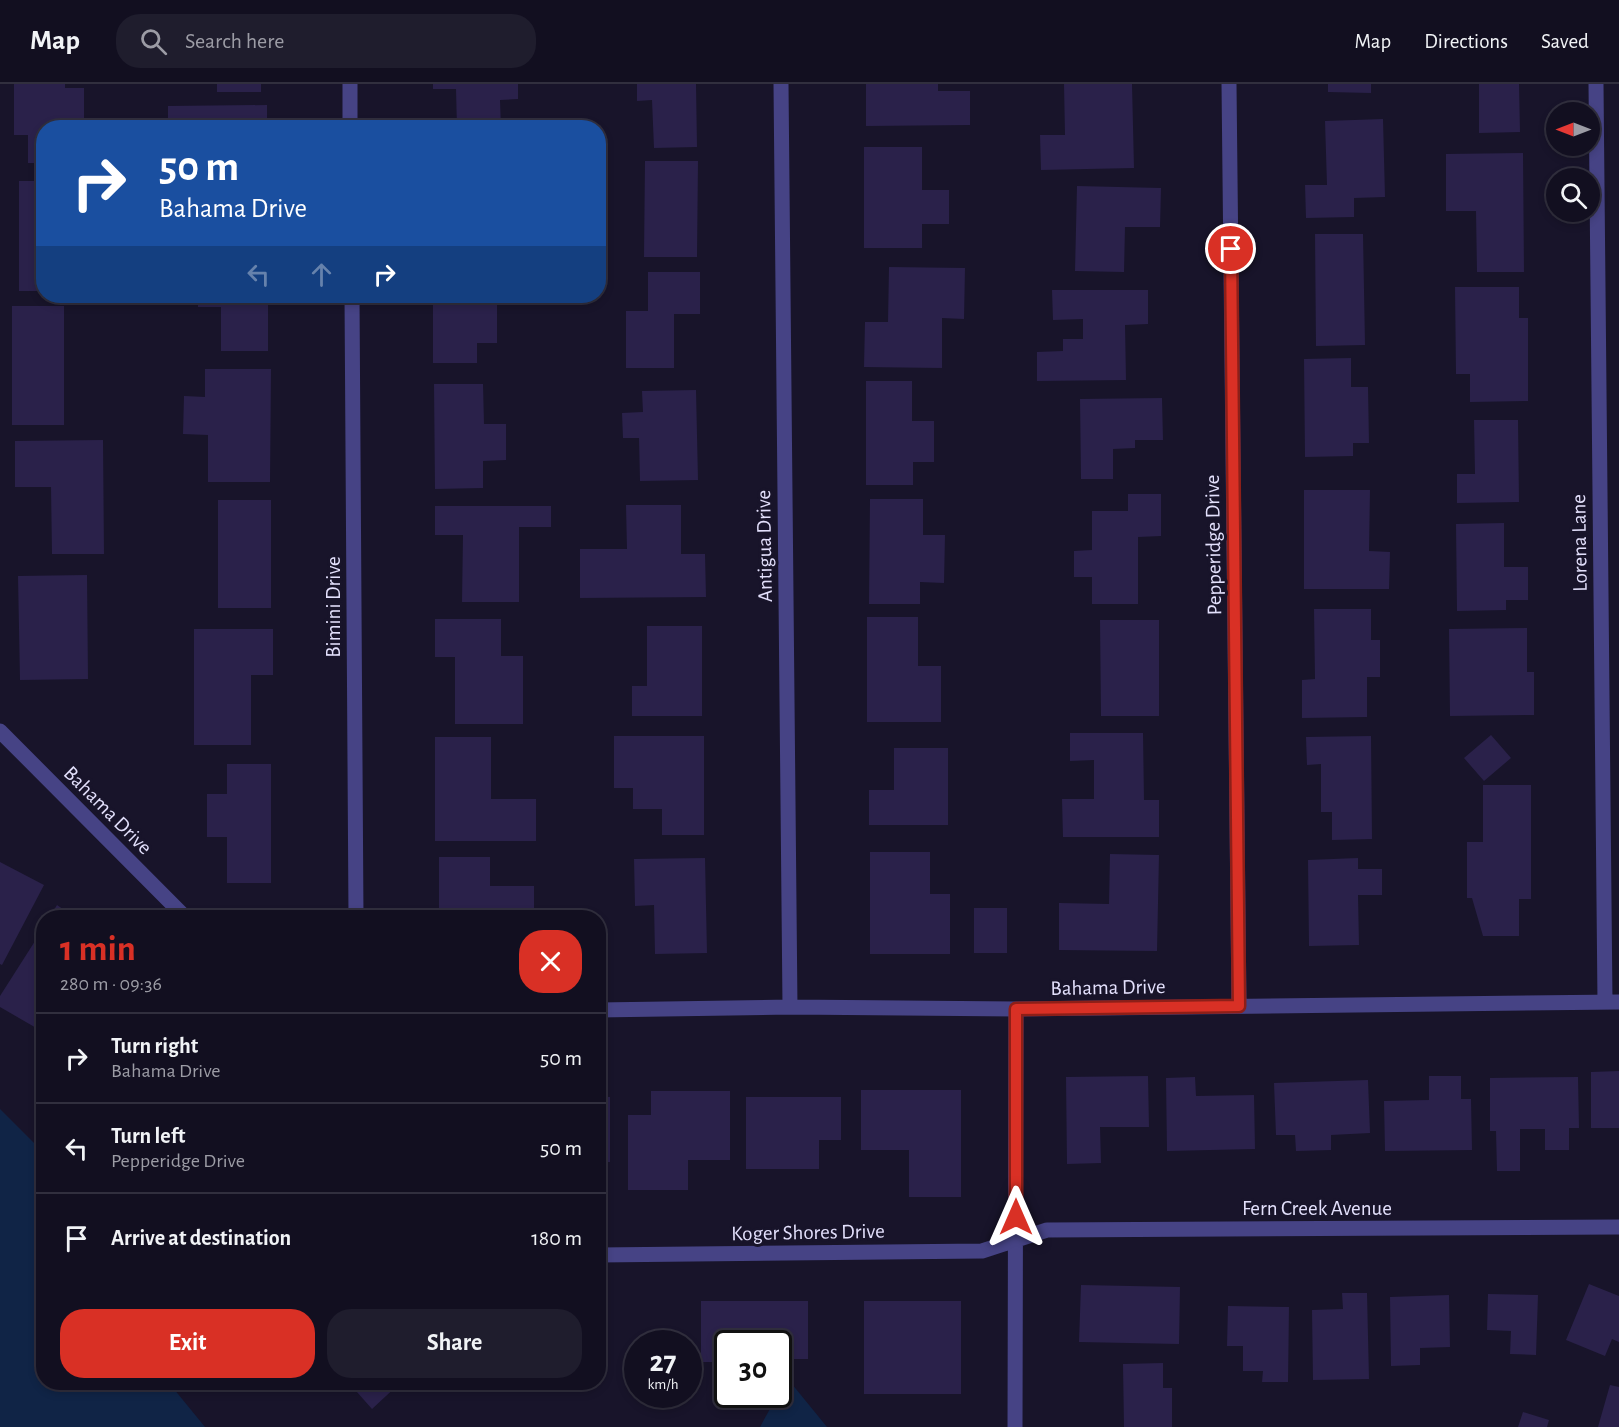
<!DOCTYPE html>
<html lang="en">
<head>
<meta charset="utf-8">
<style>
	body { margin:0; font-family:"Alegreya Sans",sans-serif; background:#1f1d2d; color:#f1f3f6; height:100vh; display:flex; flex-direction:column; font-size:22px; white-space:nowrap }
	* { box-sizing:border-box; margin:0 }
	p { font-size:20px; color:#9c9ca5 }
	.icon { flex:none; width:33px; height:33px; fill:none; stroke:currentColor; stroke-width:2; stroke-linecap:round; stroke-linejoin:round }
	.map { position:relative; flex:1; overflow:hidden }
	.details { position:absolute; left:36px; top:826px; width:570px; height:480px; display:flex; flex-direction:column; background:#120f20; border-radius:24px; box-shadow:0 3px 9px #0003,0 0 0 2px #312f3e }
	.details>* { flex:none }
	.guide { position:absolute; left:36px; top:36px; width:570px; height:183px; border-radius:24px; box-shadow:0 3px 9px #0003,0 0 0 2px #312f3e; background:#1a4fa0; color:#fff; overflow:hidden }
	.needle { width:39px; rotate:270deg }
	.fabs { position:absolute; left:1546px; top:18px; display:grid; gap:12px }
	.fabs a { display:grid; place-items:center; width:54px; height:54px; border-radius:50%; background:#120f20; box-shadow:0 3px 9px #0003,0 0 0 2px #312f3e; font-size:30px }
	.speed { position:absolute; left:624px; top:1246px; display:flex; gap:12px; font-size:30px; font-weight:700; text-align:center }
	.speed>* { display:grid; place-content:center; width:78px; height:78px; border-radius:50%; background:#120f20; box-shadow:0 3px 9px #0003,0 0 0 2px #312f3e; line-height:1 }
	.speed small { font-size:15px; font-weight:400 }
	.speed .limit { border:3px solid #111; border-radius:9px; background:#fff; color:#111 }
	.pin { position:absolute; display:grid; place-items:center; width:51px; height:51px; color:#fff; margin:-26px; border:3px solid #fff; border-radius:50%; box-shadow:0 2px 6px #0007 }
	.me { position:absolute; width:66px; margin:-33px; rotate:0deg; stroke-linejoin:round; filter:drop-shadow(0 0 4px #0008) }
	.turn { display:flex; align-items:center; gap:21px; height:126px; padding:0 24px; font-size:27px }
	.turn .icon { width:78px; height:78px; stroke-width:2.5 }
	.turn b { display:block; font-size:42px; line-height:51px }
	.lanes { display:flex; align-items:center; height:57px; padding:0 24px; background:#0003; justify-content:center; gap:30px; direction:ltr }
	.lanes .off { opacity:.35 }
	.round { display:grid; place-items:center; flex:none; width:63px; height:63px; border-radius:24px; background:#1f1d2d }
	.overview { display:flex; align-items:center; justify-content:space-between; height:102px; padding:0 24px }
	h1 { font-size:36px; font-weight:700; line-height:45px; color:#d93025 }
	.button { display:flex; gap:12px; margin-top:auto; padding:12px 24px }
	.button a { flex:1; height:69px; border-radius:24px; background:#d93025; color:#fff; font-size:24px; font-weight:700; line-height:69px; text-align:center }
	.button a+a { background:#1f1d2d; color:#f1f3f6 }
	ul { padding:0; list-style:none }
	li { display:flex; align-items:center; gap:18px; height:90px; padding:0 24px; border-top:2px solid #312f3e }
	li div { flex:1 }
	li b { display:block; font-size:22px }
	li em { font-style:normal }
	header { display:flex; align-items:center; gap:36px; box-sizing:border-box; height:84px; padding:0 30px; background:#120f20; border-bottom:2px solid #312f3e }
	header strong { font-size:28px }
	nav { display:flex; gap:33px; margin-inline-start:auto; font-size:21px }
	.search { width:420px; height:54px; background:#1f1d2d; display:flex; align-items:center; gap:15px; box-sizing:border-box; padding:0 21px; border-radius:24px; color:#9c9ca5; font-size:22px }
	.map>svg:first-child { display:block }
</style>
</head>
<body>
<header>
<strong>Map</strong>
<div class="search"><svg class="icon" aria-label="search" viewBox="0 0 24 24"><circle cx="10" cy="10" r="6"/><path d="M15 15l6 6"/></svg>Search here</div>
<nav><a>Map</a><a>Directions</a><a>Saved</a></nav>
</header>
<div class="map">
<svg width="1619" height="1343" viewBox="0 0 1619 1343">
	<rect width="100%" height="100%" fill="#18142a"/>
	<!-- water -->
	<path fill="#102446" d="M0,1025L43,1068L44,1299H169L205,1343H0Z
		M787,1294L827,1343H760Z"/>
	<!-- building -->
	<path fill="#2a214a" d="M14,0H65V4H84V44H44V79H28V51H14Z
		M217,0H261V8H217Z
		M433,0H518V15L500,16L501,44H457L456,5H433Z
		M637,0H696L697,63L654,64L652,16L637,17Z
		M866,0H938V7H970V41L866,42Z
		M1064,0H1132L1134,84L1041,86L1040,51H1065Z
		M1328,0H1371V9L1328,8Z
		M1479,0H1519L1520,48L1479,49Z
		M267,21V44H168V22Z
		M1383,35L1385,113L1354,114V133L1306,134L1305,101H1327L1325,37Z
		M864,63H922V106H949V140H922V164H864Z
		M1523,69L1524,188H1477L1476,127H1446V70Z
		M645,77H698L697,173H644Z
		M19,97H44V207H19Z
		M1077,102L1161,104L1160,143H1125L1124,188L1075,187Z
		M1315,150H1363L1365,261L1316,262Z
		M889,183L965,184L964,235L942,234V284L864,283L865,238H888Z
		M648,188H700V230H674V284H626V227H648Z
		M1455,203H1519V234H1528V317L1470,318V290H1456Z
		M1052,206H1148V240L1125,241L1126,296L1037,297V268L1063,267V255H1083V235L1053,236Z
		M198,212H268V267H221V223H198Z
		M433,212H497V259H477V279H433Z
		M12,222H64V341H12Z
		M1351,274V303H1368L1369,359H1353V372L1305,373L1304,275Z
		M205,285H271L270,398H208V351L183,350L184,312L205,313Z
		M866,297H912V337H934V378H913V401H866Z
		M434,300H483L484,340H506V376L483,377V404L435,405Z
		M696,306L698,396L640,397L639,354H623L622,329L643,328L642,307Z
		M1162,314L1163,356H1135V364L1113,365V395H1081L1080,315Z
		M1474,336H1518L1519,418L1457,419V390H1475Z
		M103,356L104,470H52L51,403H15V357Z
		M1304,406H1370L1369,467L1390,468L1389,505H1304Z
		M1128,410H1161V452L1138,453V520H1092V493H1074V467L1092,466V427H1128Z
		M870,415H923V451H945L944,499L920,498V520H869Z
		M218,416H271V524H218Z
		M626,421H681V470H705L706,513L580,514V465H627Z
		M435,422H551V443H519V518H462L463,451H435Z
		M1504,439V483H1528V516H1506V526L1457,527L1456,440Z
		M87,491L88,595L20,596L18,492Z
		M1314,525H1371V556H1380V593H1367V633L1302,634V596L1315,595Z
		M867,533H918V582H941V638H867Z
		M435,535H501V572H523V640H455V573H435Z
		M1100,536H1159V632H1101Z
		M647,542H702V632H632V602H647Z
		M1527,544V588H1534V631L1450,632L1449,545Z
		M194,545H273V591H251V661H194Z
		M1070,649H1143L1144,716H1159V753H1063L1062,715H1094V676L1070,677Z
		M1491,651L1511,674L1484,697L1464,674Z
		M614,652H704V751H662V725H633V704H614Z
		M1371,652L1372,755L1332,756V728H1321V680L1307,681L1306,653Z
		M435,653H491V715H536V757H435Z
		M894,664H948V741H869V706H894Z
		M227,680H271V799H227V753H207V710H227Z
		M1483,701H1531V815H1519V852H1483L1472,814H1467V758H1483Z
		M870,768H930V810H950V870H870Z
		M1110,770L1159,771L1157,867L1059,866V819L1109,820Z
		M439,773H490V802H534V834H439Z
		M705,774L707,869L655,870L654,821L635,822L634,775Z
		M1358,774V785H1382V811H1358L1359,861L1309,862L1308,776Z
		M0,778L44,801L2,881L0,880Z
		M57,821L76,834H49Z
		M974,824H1007V869H974Z
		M44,843V936L38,945L0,923V912Z
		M1619,987V1044H1591V988Z
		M1148,992L1149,1043H1100L1101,1079L1067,1080L1066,993Z
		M1429,992H1461V1015H1471L1472,1066L1385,1067L1384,1017L1429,1016Z
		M1195,993L1196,1012L1254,1011L1255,1065L1167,1067L1166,994Z
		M1578,993L1579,1044H1569V1066H1545V1045H1520V1087H1497L1496,1047H1490V994Z
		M1368,996L1370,1049L1331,1051V1066L1296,1067L1295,1051H1276L1274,999Z
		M861,1006H961V1113H909V1066H861Z
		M651,1007H730V1076H688V1106H628V1031H651Z
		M598,1013H610V1078H598Z
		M746,1013H841V1056H819V1085H746Z
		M1589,1200L1619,1212V1258L1612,1255L1605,1272L1566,1256Z
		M1081,1201L1180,1203L1179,1260L1079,1258Z
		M1342,1209H1367L1369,1295L1313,1296L1312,1226L1343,1225Z
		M1488,1210L1538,1211L1536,1271L1510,1270L1511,1247L1487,1246Z
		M1449,1211L1450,1263L1420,1264V1281L1391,1282L1390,1213Z
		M701,1217H808V1275H778V1260H728V1298H721V1278H701Z
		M864,1217H961V1310H864Z
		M1228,1222L1289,1223L1288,1298H1262L1263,1287H1243V1262H1227Z
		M1163,1279V1304H1172V1343H1124L1123,1280Z
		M349,1299H400L372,1325Z
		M1610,1301L1619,1303V1343H1598Z
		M1523,1328L1549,1336L1547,1343H1518Z"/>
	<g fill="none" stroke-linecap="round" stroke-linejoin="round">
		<!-- minor -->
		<path stroke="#464385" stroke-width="15" d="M350,0V44
			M781,0L790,923
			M1229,0L1239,922
			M1596,0L1605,918
			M352,212L356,834
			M0,647L186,834
			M598,926L790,923L1016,925L1619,918
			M598,1171L982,1167L1047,1146L1619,1143
			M1015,1343L1016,925"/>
	</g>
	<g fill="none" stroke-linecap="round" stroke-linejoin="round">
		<!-- route casing -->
		<g stroke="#8d1f18" stroke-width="15">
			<path id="route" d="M1016,1133V925L1239,922L1231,165"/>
		</g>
		<!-- route -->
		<use href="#route" stroke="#d93025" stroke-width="10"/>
	</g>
	<g text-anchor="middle" stroke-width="6" stroke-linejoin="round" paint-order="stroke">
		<!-- street labels -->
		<g font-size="21" fill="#e3e0fc" stroke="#18142a">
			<text transform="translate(1579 459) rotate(-91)" y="7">Lorena Lane</text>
			<text transform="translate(1213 461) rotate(-91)" y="7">Pepperidge Drive</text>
			<text transform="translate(764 462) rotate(-91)" y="7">Antigua Drive</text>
			<text transform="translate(333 523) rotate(-90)" y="7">Bimini Drive</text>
			<text transform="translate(108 726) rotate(45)" y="7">Bahama Drive</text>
			<text transform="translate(1108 903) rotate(-1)" y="7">Bahama Drive</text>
			<text x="1317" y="1131">Fern Creek Avenue</text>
			<text transform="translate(808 1148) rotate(-1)" y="7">Koger Shores Drive</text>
		</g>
	</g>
</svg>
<div class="fabs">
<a><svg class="needle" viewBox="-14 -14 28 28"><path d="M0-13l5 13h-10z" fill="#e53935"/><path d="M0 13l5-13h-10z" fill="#9c9ca5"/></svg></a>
<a><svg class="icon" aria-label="search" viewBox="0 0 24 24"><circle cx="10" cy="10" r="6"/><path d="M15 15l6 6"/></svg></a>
</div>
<div class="speed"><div>27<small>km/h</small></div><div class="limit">30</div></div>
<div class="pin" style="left:1231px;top:165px;background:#d93025"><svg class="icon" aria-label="arrive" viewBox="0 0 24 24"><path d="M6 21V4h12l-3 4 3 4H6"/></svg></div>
<svg class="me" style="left:1016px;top:1133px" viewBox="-20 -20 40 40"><path d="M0-17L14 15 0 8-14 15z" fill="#d93025" stroke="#fff" stroke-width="4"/></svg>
<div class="guide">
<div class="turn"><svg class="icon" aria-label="right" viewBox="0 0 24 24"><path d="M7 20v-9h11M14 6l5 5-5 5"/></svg><div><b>50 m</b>Bahama Drive</div></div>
<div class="lanes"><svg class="icon off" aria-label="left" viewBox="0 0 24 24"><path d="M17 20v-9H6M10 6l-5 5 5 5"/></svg><svg class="icon off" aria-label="ahead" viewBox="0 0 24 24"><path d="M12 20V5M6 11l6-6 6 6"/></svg><svg class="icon" aria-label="right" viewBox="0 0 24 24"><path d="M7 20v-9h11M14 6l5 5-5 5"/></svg></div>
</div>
<section class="details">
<div class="overview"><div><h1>1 min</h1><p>280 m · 09:36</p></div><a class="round" style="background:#d93025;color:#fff"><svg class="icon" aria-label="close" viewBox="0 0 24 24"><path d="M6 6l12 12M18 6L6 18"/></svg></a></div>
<ul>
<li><svg class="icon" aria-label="right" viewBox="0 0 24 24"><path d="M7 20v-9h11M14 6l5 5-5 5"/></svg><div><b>Turn right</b><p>Bahama Drive</p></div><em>50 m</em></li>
<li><svg class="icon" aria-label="left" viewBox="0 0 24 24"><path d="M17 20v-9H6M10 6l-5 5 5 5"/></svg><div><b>Turn left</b><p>Pepperidge Drive</p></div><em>50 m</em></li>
<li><svg class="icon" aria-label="arrive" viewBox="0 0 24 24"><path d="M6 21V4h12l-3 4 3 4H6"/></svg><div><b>Arrive at destination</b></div><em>180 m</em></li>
</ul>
<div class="button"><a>Exit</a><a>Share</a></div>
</section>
</div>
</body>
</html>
